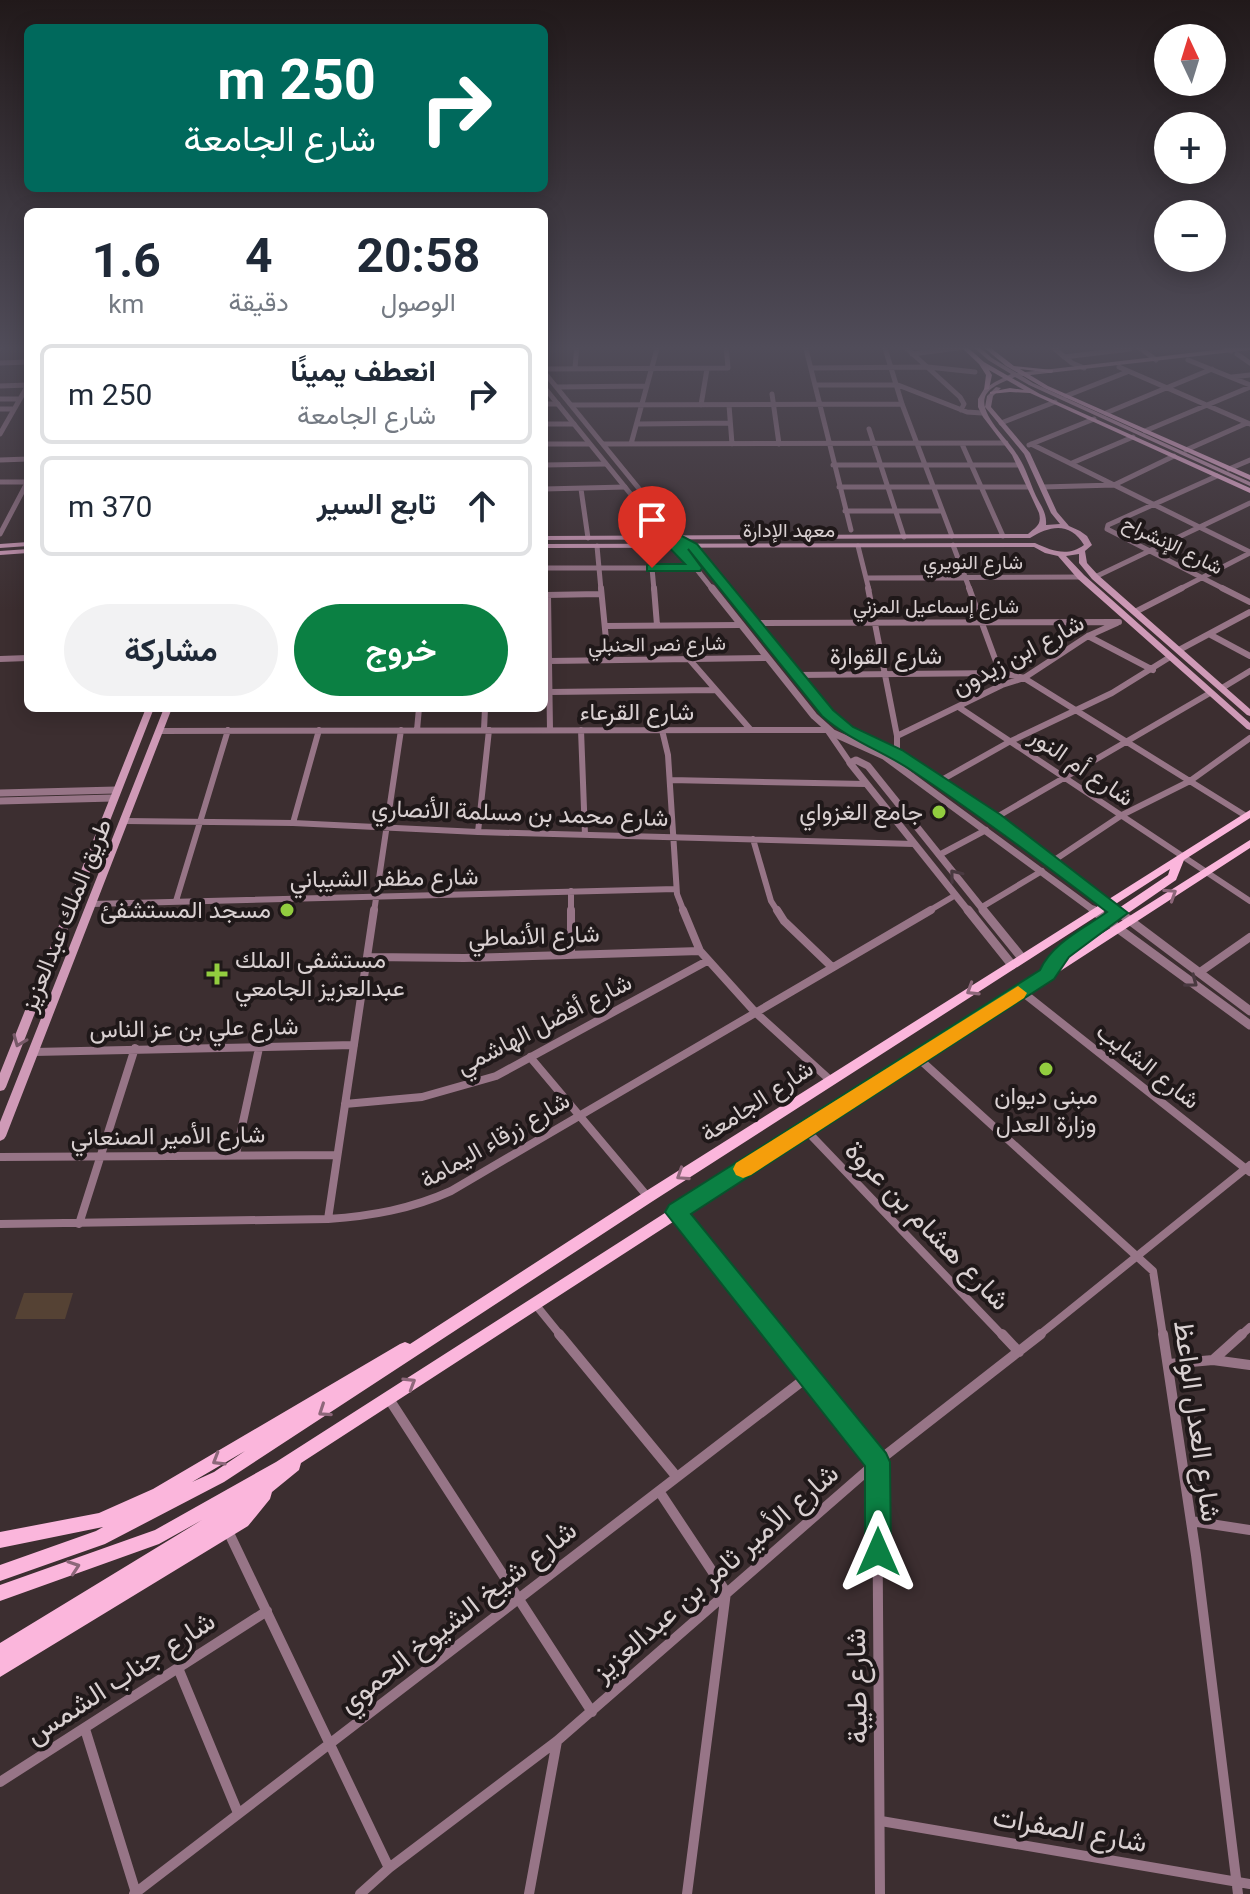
<!DOCTYPE html>
<html lang="ar">
<head>
<meta charset="utf-8">
<style>
	body { margin:0; font-family:Roboto,Vazirmatn,sans-serif; background:#f2f2f3; color:#1f2937; direction:rtl; height:100vh; display:flex; flex-direction:column; font-size:30px; white-space:nowrap }
	* { box-sizing:border-box; margin:0 }
	p { font-size:26px; color:#747a83 }
	.icon { flex:none; width:44px; height:44px; fill:none; stroke:currentColor; stroke-width:2; stroke-linecap:round; stroke-linejoin:round }
	.map { position:relative; flex:1; overflow:hidden; direction:ltr }
	.drawer { position:absolute; left:24px; top:208px; width:524px; height:504px; display:flex; flex-direction:column; background:#fff; border-radius:12px; box-shadow:0 4px 20px #0003; direction:rtl }
	.drawer>* { flex:none }
	.guide { position:absolute; left:24px; top:24px; width:524px; height:168px; border-radius:12px; box-shadow:0 4px 20px #0003; direction:rtl; background:#00695c; color:#fff; overflow:hidden }
	.needle { width:52px; rotate:356deg }
	.controls { position:absolute; left:1154px; top:24px; display:grid; gap:16px }
	.controls a { display:grid; place-items:center; width:72px; height:72px; border-radius:50%; background:#fff; box-shadow:0 4px 20px #0003; font-size:40px }
	.pin { position:absolute; display:grid; place-items:center; width:68px; height:68px; color:#fff; margin:-82px -34px; border-radius:50% 50% 50% 0; rotate:-45deg; box-shadow:0 0 8px #0007 }
	.pin .icon { rotate:45deg }
	.me { position:absolute; width:88px; margin:-44px; rotate:0deg; stroke-linejoin:round; filter:drop-shadow(0 0 6px #0008) }
	.turn { display:flex; align-items:center; gap:28px; height:168px; padding:0 40px; font-size:36px }
	.turn .icon { width:104px; height:104px; stroke-width:2.5 }
	.turn b { display:block; font-size:56px; line-height:68px }
	.eta { display:flex; justify-content:space-evenly; align-items:center; height:136px; text-align:center }
	.eta b { font-size:48px; font-weight:700; line-height:56px }
	.cta { display:flex; gap:16px; margin-top:auto; padding:16px 40px }
	.cta a { flex:1; height:92px; border-radius:48px; background:#0b8043; color:#fff; font-size:32px; font-weight:700; line-height:92px; text-align:center }
	.cta a+a { background:#f2f2f3; color:#1f2937 }
	ul { padding:0; list-style:none }
	li { display:flex; align-items:center; gap:24px; height:100px; margin:0 16px 12px; padding:0 24px; border:4px solid #e0e1e3; border-radius:12px }
	li div { flex:1 }
	li b { display:block; font-size:30px }
	li em { font-style:normal }
	.map>svg:first-child { display:block }
</style>
</head>
<body>
<div class="map">
<svg width="1250" height="1894" viewBox="0 0 1250 1894">
	<rect width="100%" height="100%" fill="#3c2e30"/>
	<!-- green -->
	<path fill="#554234" d="M24,1293H73L65,1319H15Z"/>
	<g fill="none" stroke-linecap="round" stroke-linejoin="round">
		<!-- minor-far3 -->
		<path stroke="#977587" stroke-width="5" d="M805,345L851,530
			M884,345L902,404L952,536
			M903,345L960,397L964,404L961,410
			M1050,345L1072,363L1084,368
			M1136,345L1156,360
			M1222,345L1231,351
			M1152,346L1163,345
			M0,348L2,345
			M912,354L965,347
			M1237,354L1250,363
			M1064,357L1130,349
			M1188,360L1250,385
			M0,363L28,362
			M1119,367L1250,424
			M575,368L577,345
			M811,368L928,367L975,372
			M544,369L728,368L726,345
			M1232,377L1250,375
			M815,385H898L967,412L982,413
			M0,386L28,385
			M557,387L647,386
			M772,394L779,444
			M1066,396L1127,372
			M0,399H20
			M544,404H558
			M572,405L902,404
			M701,405L707,369
			M729,405L732,444
			M0,409H14
			M1106,413L1212,369
			M1001,423L1055,402
			M544,424H574
			M638,424L730,423
			M869,429L904,537
			M1145,431L1250,387
			M0,434L28,385
			M544,444H589
			M603,444L1006,443
			M631,444L658,345
			M962,444L1003,536
			M1031,444L1250,552
			M1029,445L1094,419
			M1186,450L1247,423
			M0,460L28,459
			M1072,463L1133,437
			M544,465L606,464
			M833,465H1019
			M1229,469L1250,460
			M1217,476L1108,525L1107,529L1226,590
			M0,482H28
			M839,487H1029
			M1043,487L1114,485L1174,456
			M544,489L625,487
			M581,489L588,538
			M845,511H941
			M0,534L28,481
			M953,545L970,590
			M597,546L601,590
			M858,546L869,590
			M544,568H695
			M652,568L654,590
			M1095,577L1250,503
			M866,578L1081,577
			M1178,590L1250,553"/>
		<!-- minor-far2 -->
		<path stroke="#977587" stroke-width="6" d="M601,588L608,660
			M654,588L657,625
			M868,588L897,736
			M969,588L1001,675
			M1222,588L1250,602
			M546,595L600,594
			M548,595L550,730
			M1135,612L1182,588
			M754,623L1119,622
			M605,626L740,625
			M1209,634L1250,656
			M1088,636L1153,670
			M1179,650L1250,612
			M0,659L28,658
			M689,659L750,729
			M549,661L766,658
			M796,675L1002,673L1024,678L1246,816
			M1222,688L1250,671
			M549,692L715,690
			M960,708L1250,901
			M826,728L850,763
			M417,730L419,708
			M484,730L485,708
			M581,730L585,835
			M662,730L668,755L677,894L684,912
			M160,731L827,730
			M897,753V736L1002,685L1024,678L1088,636L1117,623
			M670,780L866,784
			M938,782L1009,742L1112,693L1170,657
			M995,818L1210,693
			M125,821L293,823L478,832L914,844
			M293,823L319,730
			M478,832L489,730
			M753,839L771,901L778,912
			M939,855L986,830
			M1053,861L1122,815L1190,781L1250,738
			M571,891V912
			M176,901L228,730
			M92,904L676,889
			M982,907L1042,871
			M374,912L401,730
			M927,912L954,896"/>
		<!-- minor-far1 -->
		<path stroke="#977587" stroke-width="8" d="M571,910V955
			M683,910L700,951L755,1012L830,1080
			M777,910L784,921L832,967
			M369,957L464,958L700,951
			M1200,972L1250,937
			M1021,991L1250,1172
			M34,1052L354,1045
			M530,1057L648,1197
			M917,1057L1153,1271L1163,1336
			M345,1104L422,1097L496,1076L707,961
			M805,1129L1003,1336
			M236,1154L259,1048
			M0,1157L337,1155
			M676,1212L776,1336
			M328,1219L374,910
			M0,1224L328,1219C372,1216 411,1209 451,1191L931,910
			M79,1224L135,1048
			M535,1304L561,1336
			M1038,1336L1250,1165
			M1240,1336L1250,1327"/>
		<!-- minor -->
		<path stroke="#977587" stroke-width="10" d="M559,1334L676,1476
			M774,1334L877,1462L880,1894
			M1002,1334L1019,1352
			M1163,1334L1196,1555L1238,1894
			M1213,1360L1242,1334
			M1169,1364L1213,1360L1250,1365
			M389,1399L592,1712
			M659,1491L726,1592L687,1894
			M1191,1521L1250,1530
			M228,1531L389,1868
			M178,1668L238,1813
			M85,1729L136,1893
			M0,1782L267,1611
			M881,1821L1250,1884
			M134,1894L810,1375
			M360,1894L389,1868L557,1741L877,1462L1041,1334
			M529,1894L557,1741"/>
		<!-- tertiary-far2 -->
		<path stroke="#977587" stroke-width="5" d="M544,372L680,539L692,547L727,590
			M544,387L667,539L679,547L713,590"/>
		<!-- tertiary-far1 -->
		<path stroke="#977587" stroke-width="7" d="M712,588L814,716L833,733L884,756L1096,912
			M725,588L828,713C854,738 888,747 918,767C987,812 1053,862 1119,912
			M850,763L856,760L868,766L985,912
			M850,763L969,912
			M0,793L116,790
			M0,801L113,798"/>
		<!-- tertiary -->
		<path stroke="#977587" stroke-width="9" d="M968,910L1012,965
			M983,910L1022,958
			M1093,910L1250,1025
			M1116,910L1250,1011"/>
		<!-- secondary -->
		<path fill="#cf9ab7" fill-rule="evenodd" d="M971,345H977L992,358L1017,373L1250,346V350L1022,376L1033,383L1250,482V486L1029,385L1015,377C1006,381 989,386 985,397C979,415 1010,441 1018,456C1026,468 1030,483 1036,496C1041,506 1047,513 1046,525L1060,524L1051,513L1024,454L985,407L987,396L996,387L1001,388L993,396L991,407L1030,453L1057,512L1069,526L1080,531L1087,536L1092,545L1085,551L1087,563L1098,575L1250,709V716L1247,715L1092,579L1079,563V554L1066,556L1084,575L1250,723V730L1247,729L1078,579L1058,556L1045,553L1034,547L544,548V544L1035,543C1052,551 1068,557 1084,545C1070,521 1049,526 1030,538L544,540V536L1028,534C1036,527 1042,525 1039,513L1012,455L983,417L978,407V399L984,389L995,382L1011,374L988,360Z
			M28,542V546L0,548V544Z
			M28,549V553L0,555V551Z
			M146,708H154L6,1087L4,1090L0,1091V1073Z
			M164,708H172L6,1136L4,1139L0,1141V1122Z"/>
		<!-- primary -->
		<path fill="#fbb6dc" fill-rule="evenodd" d="M959,345H965L984,362L1040,394L1250,488V493L1030,393L1010,392L990,394V392L1010,388L1024,390L989,370L992,375L989,389L984,390L986,375L979,364Z
			M981,345H987L1014,366L1053,370V372L1051,373L1020,369L1048,386L1250,475V480L1044,388L1006,366Z
			M1250,810V818L1184,860L1176,880L1063,958L1250,840V848L301,1463L299,1470L272,1492L270,1499L248,1526L0,1677V1643L202,1520L159,1544L0,1601V1585L155,1530L276,1462L1043,971L1049,958L1058,949L1168,875L1170,869L653,1201L224,1482L105,1544L0,1581V1565L96,1531L103,1527L0,1548V1532L99,1513L153,1489L400,1344L405,1342L410,1344L643,1193ZM245,1451L214,1472L192,1482Z"/>
	</g>
	<!-- one-way arrows -->
	<defs><path id="oneway-chevron" d="M-2-3.5L2.5 0L-2 3.5" fill="none" stroke-width="1.6" stroke-linecap="round" stroke-linejoin="round" transform="scale(2)"/></defs>
	<g stroke="#493940">
		<use href="#oneway-chevron" transform="translate(955 875) rotate(-129)"/>
		<use href="#oneway-chevron" transform="translate(1192 982) rotate(37)"/>
	</g>
	<g stroke="#8d677a">
		<use href="#oneway-chevron" transform="translate(1171 894) rotate(-33)"/>
		<use href="#oneway-chevron" transform="translate(972 990) rotate(148)"/>
		<use href="#oneway-chevron" transform="translate(682 1175) rotate(147)"/>
		<use href="#oneway-chevron" transform="translate(410 1383) rotate(-32)"/>
		<use href="#oneway-chevron" transform="translate(324 1411) rotate(146)"/>
		<use href="#oneway-chevron" transform="translate(218 1460) rotate(149)"/>
		<use href="#oneway-chevron" transform="translate(74 1567) rotate(-19)"/>
	</g>
	<use stroke="#775968" href="#oneway-chevron" transform="translate(19 1041) rotate(112)"/>
	<!-- sky -->
	<linearGradient id="sky" x2="0" y2="1"><stop stop-color="#21191a"/><stop offset="0.57" stop-color="#504c59"/><stop offset="1" stop-color="#504c59" stop-opacity="0"/></linearGradient>
	<rect width="1250" height="610" fill="url(#sky)"/>
	<!-- route -->
	<path fill="#0b8043" stroke="#07532c" stroke-width="2" d="M680,535L697,544L833,710L853,727L902,750L1001,815L1128,913L1069,957L1054,979L691,1214L886,1453L890,1462L891,1552L887,1561L878,1565L869,1561L865,1552V1466L665,1212L669,1205L1040,970C1052,943 1083,929 1107,912C1042,863 979,815 911,770C882,751 849,740 822,716L688,549L702,568L700,571H647V565L652,564H685L661,539L667,535Z"/>
	<!-- slow -->
	<path fill="#f59e0b" d="M1018,986L1027,993L1024,998L751,1175L743,1178L736,1175L733,1169L736,1163Z"/>
	<!-- markers -->
	<g fill="#92cd3f" stroke="#1f1819" stroke-width="3">
		<circle cx="939" cy="812" r="8"/>
		<circle cx="287" cy="910" r="8"/>
		<path d="M213 962h8v8h8v8h-8v8h-8v-8h-8v-8h8z"/>
		<circle cx="1046" cy="1069" r="8"/>
	</g>
	<g text-anchor="middle" stroke-width="8" stroke-linejoin="round" paint-order="stroke">
		<!-- far-street labels -->
		<g font-size="20" fill="#d9d0d1" stroke="#1f1819">
			<text x="789" y="537">معهد الإدارة</text>
			<text transform="translate(1173 545) rotate(26)" y="7">شارع الإنشراح</text>
			<text x="973" y="569">شارع النويري</text>
			<text x="936" y="613">شارع إسماعيل المزني</text>
			<text transform="translate(657 644) rotate(-1)" y="7">شارع نصر الحنبلي</text>
		</g>
		<!-- street labels -->
		<g font-size="24" fill="#d9d0d1" stroke="#1f1819">
			<text transform="translate(1018 655) rotate(-28)" y="8">شارع ابن زيدون</text>
			<text x="886" y="664">شارع القوارة</text>
			<text x="637" y="720">شارع القرعاء</text>
			<text transform="translate(1082 767) rotate(34)" y="8">شارع أم النور</text>
			<text transform="translate(520 813) rotate(2)" y="8">شارع محمد بن مسلمة الأنصاري</text>
			<text transform="translate(384 878) rotate(-1)" y="8">شارع مظفر الشيباني</text>
			<text transform="translate(66 915) rotate(-68)" y="8">طريق الملك عبدالعزيز</text>
			<text transform="translate(534 936) rotate(-2)" y="8">شارع الأنماطي</text>
			<text transform="translate(544 1024) rotate(-27)" y="8">شارع أفضل الهاشمي</text>
			<text transform="translate(194 1028) rotate(-1)" y="8">شارع علي بن عز الناس</text>
			<text transform="translate(1148 1066) rotate(38)" y="8">شارع الشايب</text>
			<text transform="translate(757 1101) rotate(-33)" y="8">شارع الجامعة</text>
			<text transform="translate(168 1136) rotate(-1)" y="8">شارع الأمير الصنعاني</text>
			<text transform="translate(495 1140) rotate(-30)" y="8">شارع زرقاء اليمامة</text>
		</g>
		<!-- poi labels -->
		<g font-size="24" fill="#d9d0d1" stroke="#1f1819" text-anchor="end">
			<text x="923" y="820">جامع الغزواي</text>
			<text x="271" y="918">مسجد المستشفئ</text>
			<text x="235" y="968" text-anchor="start">مستشفى الملك<tspan x="235" dy="28">عبدالعزيز الجامعي</tspan></text>
			<text x="1046" y="1104" text-anchor="middle">مبنى ديوان<tspan x="1046" dy="28">وزارة العدل</tspan></text>
		</g>
		<!-- near-street labels -->
		<g font-size="28" fill="#d9d0d1" stroke="#1f1819">
			<text transform="translate(928 1225) rotate(46)" y="10">شارع هشام بن عروة</text>
			<text transform="translate(1198 1421) rotate(82)" y="10">شارع العدل الواعظ</text>
			<text transform="translate(715 1572) rotate(-41)" y="10">شارع الأمير ثامر بن عبدالعزيز</text>
			<text transform="translate(457 1616) rotate(-38)" y="10">شارع شيخ الشيوخ الحموي</text>
			<text transform="translate(120 1677) rotate(-33)" y="10">شارع جناب الشمس</text>
			<text transform="translate(856 1686) rotate(-91)" y="10">شارع طيبة</text>
			<text transform="translate(1070 1829) rotate(10)" y="10">شارع الصفرات</text>
		</g>
	</g>
</svg>
<div class="controls">
<a><svg class="needle" viewBox="-14 -14 28 28"><path d="M0-13l5 13h-10z" fill="#e53935"/><path d="M0 13l5-13h-10z" fill="#747a83"/></svg></a>
<a>+</a>
<a>−</a>
</div>
<div class="pin" style="left:652px;top:568px;background:#d93025"><svg class="icon" aria-label="arrive" viewBox="0 0 24 24"><path d="M6 21V4h12l-3 4 3 4H6"/></svg></div>
<svg class="me" style="left:878px;top:1552px" viewBox="-20 -20 40 40"><path d="M0-17L14 15 0 8-14 15z" fill="#0b8043" stroke="#fff" stroke-width="4"/></svg>
<div class="guide">
<div class="turn"><svg class="icon" aria-label="right" viewBox="0 0 24 24"><path d="M7 20v-9h11M14 6l5 5-5 5"/></svg><div><b>250 m</b>شارع الجامعة</div></div>
</div>
<section class="drawer">
<div class="eta">
<div><b>20:58</b><p>الوصول</p></div>
<div><b>4</b><p>دقيقة</p></div>
<div><b>1.6</b><p>km</p></div>
</div>
<ul>
<li><svg class="icon" aria-label="right" viewBox="0 0 24 24"><path d="M7 20v-9h11M14 6l5 5-5 5"/></svg><div><b>انعطف يمينًا</b><p>شارع الجامعة</p></div><em>250 m</em></li>
<li><svg class="icon" aria-label="ahead" viewBox="0 0 24 24"><path d="M12 20V5M6 11l6-6 6 6"/></svg><div><b>تابع السير</b></div><em>370 m</em></li>
</ul>
<div class="cta"><a>خروج</a><a>مشاركة</a></div>
</section>
</div>
</body>
</html>
